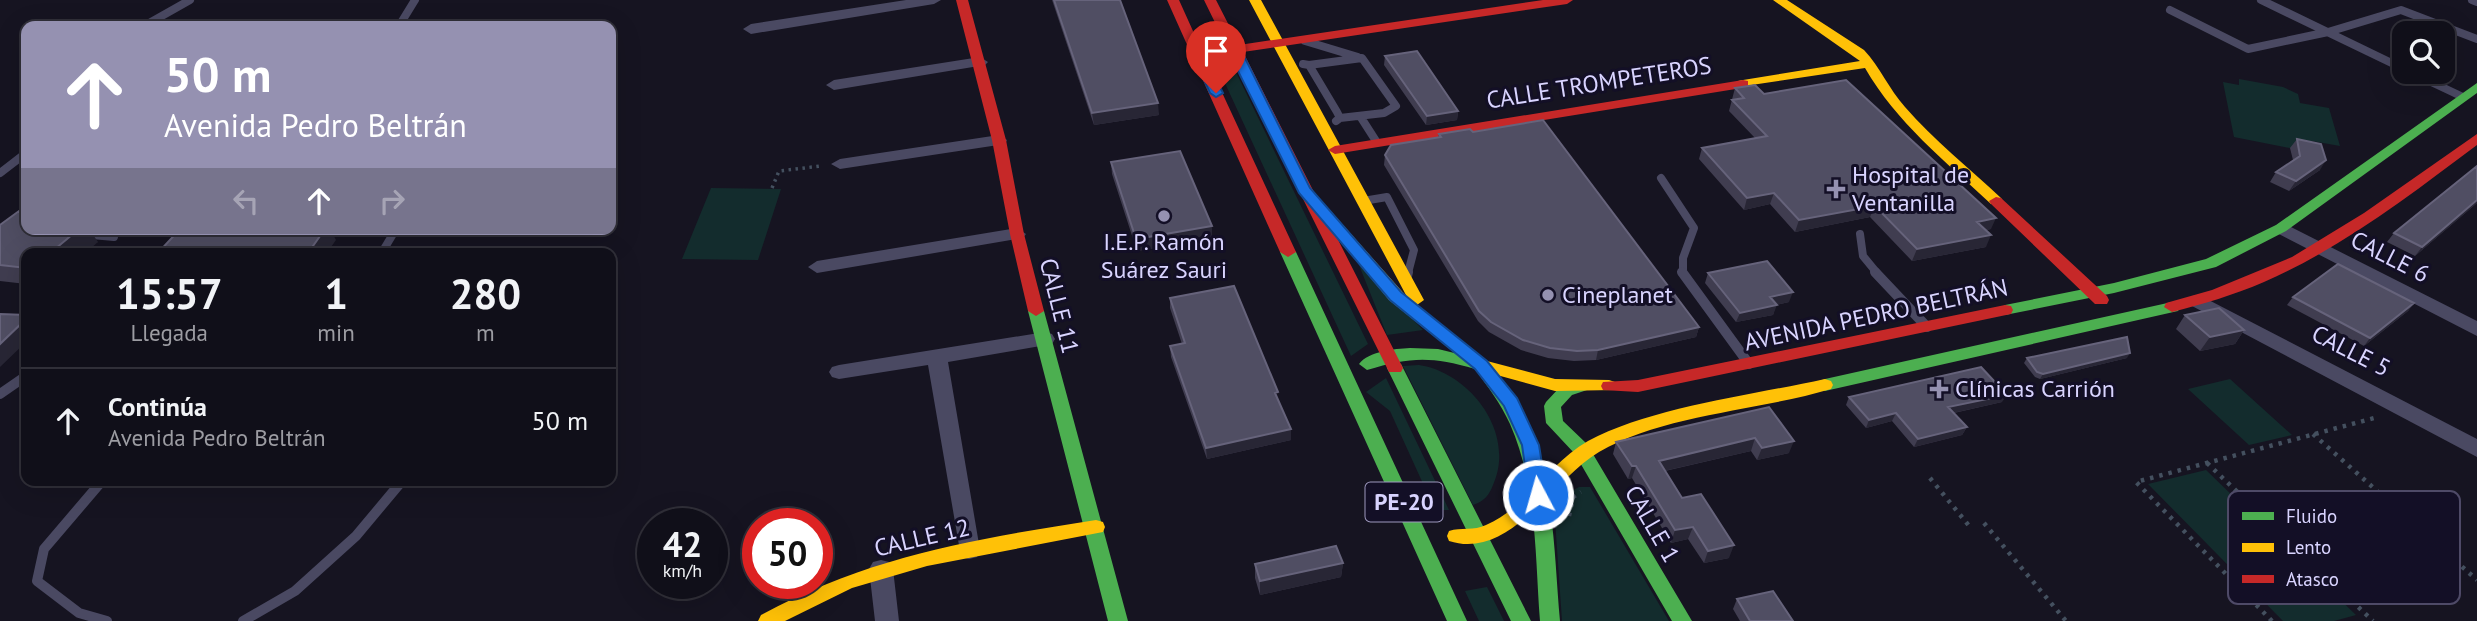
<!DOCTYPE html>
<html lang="es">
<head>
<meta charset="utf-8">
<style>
	body { margin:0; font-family:"PT Sans",sans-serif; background:#191822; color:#f1f3f6; height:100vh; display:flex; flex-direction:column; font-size:26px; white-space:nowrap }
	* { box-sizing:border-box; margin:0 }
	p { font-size:23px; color:#9c9ca2 }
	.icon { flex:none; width:38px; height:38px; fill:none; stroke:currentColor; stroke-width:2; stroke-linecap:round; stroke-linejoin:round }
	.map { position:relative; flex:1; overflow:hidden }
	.panel { position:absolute; left:21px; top:248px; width:595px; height:238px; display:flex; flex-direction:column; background:#100f19; border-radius:14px; box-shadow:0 7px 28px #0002,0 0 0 2px #302f38 }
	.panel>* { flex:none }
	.banner { position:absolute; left:21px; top:21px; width:595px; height:214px; border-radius:14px; box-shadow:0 7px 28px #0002,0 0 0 2px #302f38; background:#9591b1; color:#fff; overflow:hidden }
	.tools { position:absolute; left:2392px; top:21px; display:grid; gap:14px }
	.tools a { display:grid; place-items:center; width:63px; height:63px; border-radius:14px; background:#100f19; box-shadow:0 7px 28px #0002,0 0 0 2px #302f38; font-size:35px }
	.speed { position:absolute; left:637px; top:508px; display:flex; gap:14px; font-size:35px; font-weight:700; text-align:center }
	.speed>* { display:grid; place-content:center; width:91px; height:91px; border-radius:50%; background:#100f19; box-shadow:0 7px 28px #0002,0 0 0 2px #302f38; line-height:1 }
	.speed small { font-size:18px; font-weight:400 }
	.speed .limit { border:10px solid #d22; background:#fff; color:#111 }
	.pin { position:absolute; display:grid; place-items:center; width:60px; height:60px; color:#fff; margin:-72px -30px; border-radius:50% 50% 50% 0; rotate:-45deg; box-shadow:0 0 7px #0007 }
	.pin .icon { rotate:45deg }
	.me { position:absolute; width:77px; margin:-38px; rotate:354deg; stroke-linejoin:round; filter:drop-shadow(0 0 5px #0008) }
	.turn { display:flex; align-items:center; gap:24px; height:147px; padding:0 28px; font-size:32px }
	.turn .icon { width:91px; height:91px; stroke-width:2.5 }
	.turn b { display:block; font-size:49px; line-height:60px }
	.lanes { display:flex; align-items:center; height:66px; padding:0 28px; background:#0003; justify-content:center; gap:35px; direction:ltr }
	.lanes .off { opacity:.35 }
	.eta { display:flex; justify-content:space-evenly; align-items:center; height:119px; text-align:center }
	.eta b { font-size:42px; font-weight:700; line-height:49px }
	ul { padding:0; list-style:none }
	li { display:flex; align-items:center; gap:21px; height:105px; padding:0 28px; border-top:2px solid #302f38 }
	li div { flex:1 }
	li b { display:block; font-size:26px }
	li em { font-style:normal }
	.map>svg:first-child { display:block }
</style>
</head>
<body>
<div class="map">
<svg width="2477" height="621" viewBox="0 0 2477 621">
	<rect width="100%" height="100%" fill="#161421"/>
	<!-- green -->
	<path fill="#132c2d" d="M1228,67L1234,68L1368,344L1351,356L1218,68Z
		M2239,79L2283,87L2298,94L2300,103L2329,108L2340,146L2312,141L2315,153L2234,137L2223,82L2239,85Z
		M711,188L781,189L758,260L682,259Z
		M1359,265L1423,330L1387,335Z
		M1419,365C1467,372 1512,427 1496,477C1491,491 1488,500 1473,505L1403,366Z
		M1386,378L1449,510H1435L1390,411L1366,392Z
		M2230,379L2292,435L2249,445L2188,389Z
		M2206,470L2356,615L2334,621H2283L2148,484Z
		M1579,487H1590L1669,621H1562L1555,519C1559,504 1564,494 1579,487Z
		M1487,587L1504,621H1479L1465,591Z"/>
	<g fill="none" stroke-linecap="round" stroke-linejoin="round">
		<!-- path-far1 -->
		<path stroke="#44505f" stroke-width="3.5" stroke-dasharray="2.5 4.5" stroke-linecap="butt" d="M772,188L779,171L821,166"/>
		<!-- path -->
		<path stroke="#44505f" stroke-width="4.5" stroke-dasharray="3.5 6" stroke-linecap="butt" d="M2313,434L2477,580
			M2207,463L2373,621
			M1930,478L1970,527
			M1569,516L1573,497L1581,492
			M1984,523L2066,621
			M2272,621L2136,482L2378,417"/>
		<!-- lane-far1 -->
		<path stroke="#4a4962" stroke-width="8" d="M2261,0L2404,69
			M2472,0L2477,2
			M2170,10L2248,49L2328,32L2401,10L2477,39
			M144,26L190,0
			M399,26L415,0
			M1305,41L1358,57
			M1303,64L1309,65L1337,112L1340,118L1336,121
			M1309,65L1362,58L1396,106L1384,113L1340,118
			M2410,72L2463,97
			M1360,116L1376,141
			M0,173L26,153
			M1661,178L1694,228L1683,258V273
			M1363,201L1387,197L1414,250L1408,273
			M81,234L114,237
			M1860,234L1863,256L1877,273
			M381,254L396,229"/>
		<!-- lane -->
		<path stroke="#4a4962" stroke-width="10" d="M1682,272L1749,364
			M1875,272L1927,327
			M1407,276L1408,272
			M0,394L26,376
			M102,481L44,549L37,581L79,613L107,621
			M243,621L295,591L356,536L402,481"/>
		<!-- street -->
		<path fill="#4a4962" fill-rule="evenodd" d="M906,0H941L934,4L751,34L743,29L751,24Z
			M980,57L988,62L985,65L834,90L826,85L834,80Z
			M999,135L1007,140L1005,144L840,169L831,164L840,159Z
			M2281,222L2477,321V336L2275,232L2272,228Z
			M1017,228L1026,234L1023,238L817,273L808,267L817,261Z
			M2199,295L2477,439V457L2192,306L2189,301L2192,296Z
			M1045,332L1052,334L1055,339L1052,344L948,362L980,550L977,557L969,559L961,557L928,365L839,379L832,377L829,372L832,367L839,365Z
			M881,560L889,562L893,569L899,621H875L869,569L873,562Z"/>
		<!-- fast -->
		<path fill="#4caf50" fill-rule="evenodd" d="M2477,83V93L2286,231L2216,267L2114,293L2005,315L1997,310L2005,305L2114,283L2206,259L2276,225Z
			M1288,247L1296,252L1467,621H1447L1280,252Z
			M2172,302L2180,307L2178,311L1825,391L1819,389L1817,385L1819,381L1825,379Z
			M1036,306L1044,311L1128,621H1108L1028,311Z
			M1410,348L1438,349L1487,361C1502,381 1517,401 1527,425C1555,485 1554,556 1560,621H1540C1535,556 1537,485 1510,424C1501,404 1488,387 1475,369C1431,356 1410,357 1367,370L1359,364C1369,351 1394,349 1410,348Z
			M1395,362L1401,364L1403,368L1531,621H1511L1387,368L1389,364Z
			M1581,380L1587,382L1589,386L1587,390L1572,395L1561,407L1563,421L1587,444L1692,621H1672L1575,454L1546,423L1544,406L1546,402L1560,387Z"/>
		<!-- slow -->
		<path fill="#ffc107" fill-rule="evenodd" d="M1249,0H1261L1424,300L1417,305L1487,361L1555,379L1609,380L1615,382L1617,386L1615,390L1555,391L1475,369L1389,300L1315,210L1317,207H1327L1407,297Z
			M1773,0H1787L1864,50C1880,67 1889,89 1905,107C1934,140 1969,168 2001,198L2003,201L2001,204H1991C1945,161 1896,122 1865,68L1738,87V81L1743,80L1860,61Z
			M1825,379L1831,381L1833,385L1831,389C1758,411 1664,414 1599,452C1554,478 1510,561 1449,541L1447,536L1449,531C1461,527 1474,531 1486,525C1527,507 1549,463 1588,441C1652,407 1753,395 1825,379Z
			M1096,520L1103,522L1105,527L1103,532L927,566L852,588L785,621H758L761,615C870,556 975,539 1096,520Z"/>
		<!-- jam -->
		<path fill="#c62828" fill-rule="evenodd" d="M956,0H968L1006,140L1024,234L1044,311L1036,316L1028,311L1010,234L992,140Z
			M1167,0H1179L1202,51L1227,47L1204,0H1216L1239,45L1543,0H1573L1567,4L1243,52L1403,368L1401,372H1389L1387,368L1231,54L1206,58L1296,252L1288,257L1280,252Z
			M1743,80L1748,81V87L1335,154L1328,150L1335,146Z
			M2477,134V145C2410,195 2342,248 2264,282C2234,295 2203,304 2172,312L2164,307L2166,303L2212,290L2292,257L2364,213Z
			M1996,197L2001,198L2107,296L2109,300L2107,304H2095L1991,204L1989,201Z
			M2005,305L2011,306L2013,310L2011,314L1638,392L1603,390L1601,386L1603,382L1638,380Z"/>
	</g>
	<!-- wall -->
	<path fill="#403d50" d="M1052,0H1120L1159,115L1094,125Z
		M1385,56L1458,111L1457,120L1426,125L1384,65Z
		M1735,88L1764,94L1991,229L1986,230V247L1912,261L1870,217L1795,232L1770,204L1744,210L1699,159L1702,148L1755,138L1729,111Z
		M1473,132L1699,327L1696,337L1596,360L1574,361L1548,358L1521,350L1489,332L1478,321L1384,165L1385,155L1438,138L1439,134Z
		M2297,139L2320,170L2289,191L2270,182L2276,172L2293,160L2290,148Z
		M1111,162L1212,238L1137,251L1112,174Z
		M2477,166V203L2415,256L2387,242L2394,233Z
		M25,218L98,242L26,254V284L0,281V225Z
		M1708,273L1789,302L1776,305L1773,315L1736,322L1705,283Z
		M2293,297L2414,303L2408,311L2364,346L2287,305Z
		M1170,298L1278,399L1291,440L1207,459L1171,357L1170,346L1182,344L1170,308Z
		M2185,315L2244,330L2235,344L2200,351L2176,329Z
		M2027,358H2127L2040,379L2035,377L2024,363Z
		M1849,397L2002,402L1954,413L1967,427L1962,435L1914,447L1892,421L1866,428L1846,405Z
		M1769,407L1789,453L1757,460L1751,451L1665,471L1682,498L1729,558L1704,563L1688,539L1671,543L1632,478L1628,479L1613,454L1616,442Z
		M1343,563L1341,577L1260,595L1255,578V564Z
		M1737,599L1793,621H1740L1733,609Z"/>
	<!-- shaded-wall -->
	<path fill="#282635" d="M1158,103L1159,115L1094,125L1092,113Z
		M1458,111L1457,120L1426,125L1427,116Z
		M2326,160L2320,170L2289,191L2296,181Z
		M1774,193L1770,204L1744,210L1747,198Z
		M2477,200V203L2415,256L2422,247Z
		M1875,206L1870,217L1795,232L1799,220Z
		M1996,218L1991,229L1971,233L1977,222Z
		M1212,226V238L1137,251L1136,239Z
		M79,229H89L98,242L84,254H49Z
		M325,229H330L336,240L326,254H308Z
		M1991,235L1986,247L1912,261L1917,249Z
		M1793,292L1789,302L1766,307L1770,297Z
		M2414,303L2408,311L2364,346L2370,338Z
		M1777,305L1773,315L1736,322L1740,313Z
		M26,319V342L0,367V344Z
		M1699,327L1696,337L1596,360L1598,350Z
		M2244,330L2235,344L2200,351L2210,337Z
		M2130,353L2127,358L2040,379L2043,374Z
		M2007,395L2002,402L1944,415L1948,407Z
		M1896,413L1892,421L1866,428L1869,420Z
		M1967,427L1962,435L1914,447L1918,439Z
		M1291,429V440L1207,459L1206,448Z
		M1755,438L1751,451L1655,473L1659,461Z
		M1794,441L1789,453L1757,460L1762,448Z
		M1632,466H1636L1632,478L1628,479Z
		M1693,527L1688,539L1671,543L1675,530Z
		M1734,545L1729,558L1704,563L1708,551Z
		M1343,563L1341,577L1260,595V581Z"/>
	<!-- building -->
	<path fill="#504e63" stroke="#66637b" stroke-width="2" d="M1054,0H1120L1158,103L1092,113Z
		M1417,51L1458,111L1427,116L1385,56Z
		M1846,80L1996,218L1977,222L1991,235L1917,249L1875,206L1799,220L1774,193L1747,198L1702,148L1767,136L1732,100L1744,98L1735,88L1755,85L1764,94Z
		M1543,120L1699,327L1598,350L1577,351L1550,348L1523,340L1491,322L1479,311L1385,155L1391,145L1441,137L1439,134L1470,129L1473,132Z
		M2297,139L2321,144L2326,160L2296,181L2276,172L2300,156Z
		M1180,151L1212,226L1136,239L1111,162Z
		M2477,166V200L2422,247L2394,233Z
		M19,211L25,218H26V229H79L49,254H26V268L0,265V225Z
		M180,229H325L308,253L157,254Z
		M1767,261L1793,292L1770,297L1777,305L1740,313L1708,273Z
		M2338,264L2414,303L2370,338L2293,297Z
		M1234,286L1278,392L1275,393L1291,429L1206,448L1170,346L1185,343L1170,298Z
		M2219,308L2244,330L2210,337L2185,315Z
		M0,314L26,315V319L0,344Z
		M2127,337L2130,353L2043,374L2037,372L2027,358Z
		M1981,367L2007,395L1948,407L1967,427L1918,439L1896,413L1869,420L1849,397Z
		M1769,407L1794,441L1762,448L1755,438L1659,461L1682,498L1701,494L1734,545L1708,551L1693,527L1675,530L1636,466H1632L1616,442Z
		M1336,546L1343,563L1260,581L1255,564Z
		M1773,591L1793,621H1750L1737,599Z"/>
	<!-- route -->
	<path fill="#1a73e8" stroke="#114b97" stroke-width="2" d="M1235,46L1241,50L1310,188L1401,292L1487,361L1517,398L1539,445L1547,495L1545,500H1532L1529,495L1522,445L1504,406L1475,369L1390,300L1299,193L1230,55L1206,58L1223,93L1216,97L1210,93L1192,55L1199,51Z"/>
	<!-- markers -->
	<g fill="#9591b1" stroke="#130f26" stroke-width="2.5">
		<path d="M1832.5 178.5h7v7h7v7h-7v7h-7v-7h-7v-7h7z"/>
		<circle cx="1164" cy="216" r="7"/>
		<circle cx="1548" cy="295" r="7"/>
		<path d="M1935.5 378.5h7v7h7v7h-7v7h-7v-7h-7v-7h7z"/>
	</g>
	<g text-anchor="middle" stroke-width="6" stroke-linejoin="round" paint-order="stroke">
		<!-- shield labels -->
		<rect fill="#130f26" stroke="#9e99be" stroke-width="2" x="1365.5" y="482.5" width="77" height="39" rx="5"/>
		<g font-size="23" font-weight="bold" fill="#d9d4ff">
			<text x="1404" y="510">PE-20</text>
		</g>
		<!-- street labels -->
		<g font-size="24" fill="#d9d4ff" stroke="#130f26">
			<text transform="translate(1599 83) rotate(-9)" y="8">CALLE TROMPETEROS</text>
			<text transform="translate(2390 257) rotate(27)" y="8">CALLE 6</text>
			<text transform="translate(1059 306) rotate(76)" y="8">CALLE 11</text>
			<text transform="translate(1876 315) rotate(-12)" y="8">AVENIDA PEDRO BELTRÁN</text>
			<text transform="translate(2351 351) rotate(27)" y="8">CALLE 5</text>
			<text transform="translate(1652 524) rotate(60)" y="8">CALLE 1</text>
			<text transform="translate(922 538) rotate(-13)" y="8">CALLE 12</text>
		</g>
		<!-- poi labels -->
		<g font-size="24" fill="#d9d4ff" stroke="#130f26" text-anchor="start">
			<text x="1852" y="183">Hospital de<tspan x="1852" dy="28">Ventanilla</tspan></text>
			<text x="1164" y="250" text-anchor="middle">I.E.P. Ramón<tspan x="1164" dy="28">Suárez Sauri</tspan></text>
			<text x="1562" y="303">Cineplanet</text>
			<text x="1955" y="397">Clínicas Carrión</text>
		</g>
	</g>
	<!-- legend -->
	<rect x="2228" y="491" width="232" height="113" rx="10" fill="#130f26" stroke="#4e4a67" stroke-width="2"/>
	<rect x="2242" y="512" width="32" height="8" fill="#4caf50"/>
	<rect x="2242" y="543" width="32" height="9" fill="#ffc107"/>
	<rect x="2242" y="575" width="32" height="8" fill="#c62828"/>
	<g font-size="19" fill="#d9d4ff">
		<text x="2286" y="523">Fluido</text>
		<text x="2286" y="554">Lento</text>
		<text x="2286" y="586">Atasco</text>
	</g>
</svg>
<div class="tools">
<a><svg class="icon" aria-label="search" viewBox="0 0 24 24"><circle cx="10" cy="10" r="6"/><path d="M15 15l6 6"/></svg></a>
</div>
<div class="speed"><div>42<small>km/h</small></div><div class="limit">50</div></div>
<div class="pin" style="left:1216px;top:93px;background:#d93025"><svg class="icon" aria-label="arrive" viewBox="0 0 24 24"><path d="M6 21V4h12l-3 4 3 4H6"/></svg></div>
<svg class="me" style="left:1538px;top:495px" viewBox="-20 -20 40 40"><circle r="17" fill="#1a73e8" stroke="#fff" stroke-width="3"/><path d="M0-11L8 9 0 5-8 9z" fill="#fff"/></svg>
<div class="banner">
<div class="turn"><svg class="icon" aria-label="ahead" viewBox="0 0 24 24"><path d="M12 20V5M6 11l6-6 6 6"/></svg><div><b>50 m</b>Avenida Pedro Beltrán</div></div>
<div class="lanes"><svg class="icon off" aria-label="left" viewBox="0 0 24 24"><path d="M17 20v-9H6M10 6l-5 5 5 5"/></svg><svg class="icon" aria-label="ahead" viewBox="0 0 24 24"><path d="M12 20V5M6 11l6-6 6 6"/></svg><svg class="icon off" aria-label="right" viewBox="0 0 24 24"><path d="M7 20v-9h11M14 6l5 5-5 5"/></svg></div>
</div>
<section class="panel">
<div class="eta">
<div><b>15:57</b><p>Llegada</p></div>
<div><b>1</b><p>min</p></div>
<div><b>280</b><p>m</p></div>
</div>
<ul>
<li><svg class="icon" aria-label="ahead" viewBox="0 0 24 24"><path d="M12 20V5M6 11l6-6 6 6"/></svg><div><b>Continúa</b><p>Avenida Pedro Beltrán</p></div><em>50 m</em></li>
</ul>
</section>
</div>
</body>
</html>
